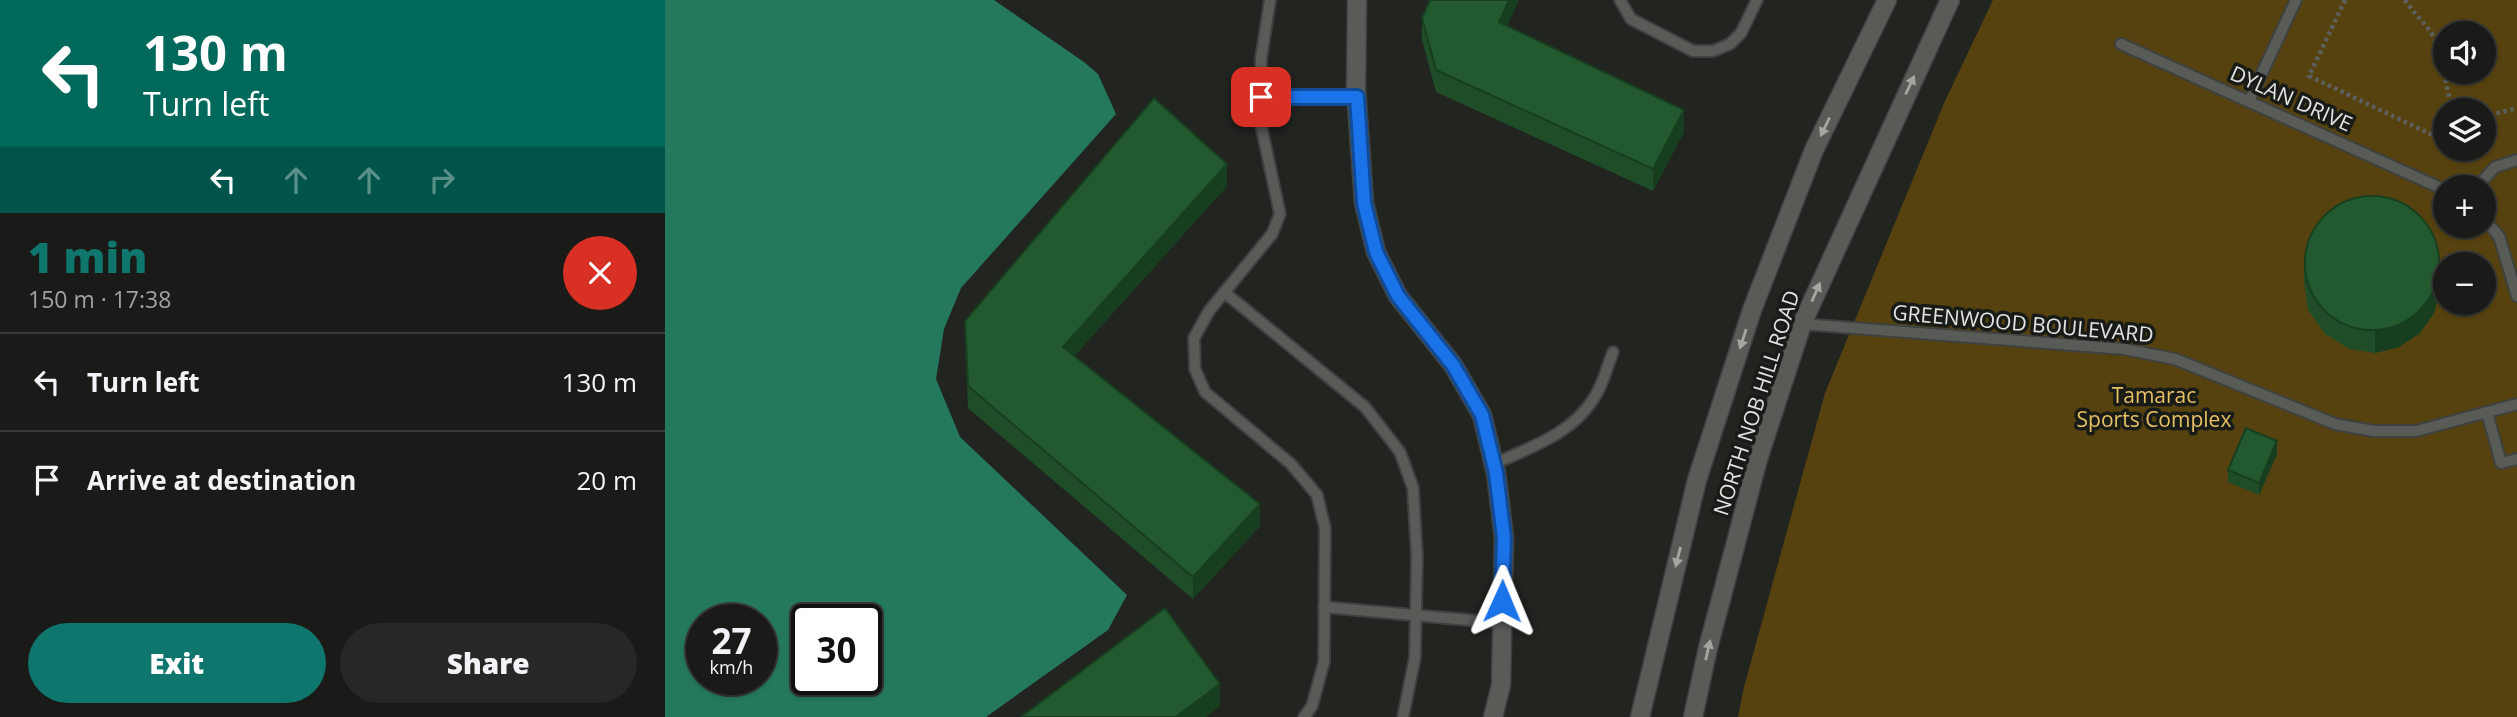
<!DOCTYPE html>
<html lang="en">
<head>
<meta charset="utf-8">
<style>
	body { margin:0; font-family:"Open Sans",sans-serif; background:#272825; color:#f1f3f6; height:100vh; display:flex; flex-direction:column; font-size:26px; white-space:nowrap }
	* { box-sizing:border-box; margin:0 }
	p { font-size:23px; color:#9fa1a2 }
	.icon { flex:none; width:38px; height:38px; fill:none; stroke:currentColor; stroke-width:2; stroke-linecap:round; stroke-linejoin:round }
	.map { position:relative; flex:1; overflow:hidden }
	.drawer { display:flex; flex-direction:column; background:#1a1b18; width:665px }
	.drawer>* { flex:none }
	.banner { background:#00695c; color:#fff; overflow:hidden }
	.fabs { position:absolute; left:1768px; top:21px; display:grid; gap:14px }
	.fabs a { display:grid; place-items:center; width:63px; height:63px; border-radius:50%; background:#1a1b18; box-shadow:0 2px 5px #0004,0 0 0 2px #383937; font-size:35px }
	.speed { position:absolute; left:21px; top:604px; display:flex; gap:14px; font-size:35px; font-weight:700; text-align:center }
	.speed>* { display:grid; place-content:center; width:91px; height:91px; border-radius:50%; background:#1a1b18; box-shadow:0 2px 5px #0004,0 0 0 2px #383937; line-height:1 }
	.speed small { font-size:18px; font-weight:400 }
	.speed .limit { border:4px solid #111; border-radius:10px; background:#fff; color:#111 }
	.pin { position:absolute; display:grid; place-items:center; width:60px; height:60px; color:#fff; margin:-30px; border-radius:14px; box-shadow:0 4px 10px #0006 }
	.me { position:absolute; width:77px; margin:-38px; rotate:1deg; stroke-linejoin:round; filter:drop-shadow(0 0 5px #0008) }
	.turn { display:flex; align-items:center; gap:24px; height:147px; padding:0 28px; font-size:32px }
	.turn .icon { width:91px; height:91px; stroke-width:2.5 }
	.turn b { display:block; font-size:49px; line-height:60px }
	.lanes { display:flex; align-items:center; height:66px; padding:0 28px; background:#0003; justify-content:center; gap:35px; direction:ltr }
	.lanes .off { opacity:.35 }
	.round { display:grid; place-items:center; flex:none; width:74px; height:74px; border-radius:37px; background:#272825 }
	.overview { display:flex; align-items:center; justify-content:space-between; height:119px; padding:0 28px }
	h1 { font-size:42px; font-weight:800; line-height:52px; color:#0f766e }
	.cta { display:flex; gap:14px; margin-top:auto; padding:14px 28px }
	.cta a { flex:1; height:80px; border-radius:42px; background:#0f766e; color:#fff; font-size:28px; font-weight:800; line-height:80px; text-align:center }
	.cta a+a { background:#272825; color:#f1f3f6 }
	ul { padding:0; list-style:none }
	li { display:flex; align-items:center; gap:21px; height:98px; padding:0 28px; border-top:2px solid #383937 }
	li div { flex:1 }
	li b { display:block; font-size:26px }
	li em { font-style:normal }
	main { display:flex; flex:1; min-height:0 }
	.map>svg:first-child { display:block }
</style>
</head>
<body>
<main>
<section class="drawer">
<div class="banner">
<div class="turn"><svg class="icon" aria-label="left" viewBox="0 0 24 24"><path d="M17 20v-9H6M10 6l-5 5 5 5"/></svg><div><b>130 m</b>Turn left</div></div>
<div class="lanes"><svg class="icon" aria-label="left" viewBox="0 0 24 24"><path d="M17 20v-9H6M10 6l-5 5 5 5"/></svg><svg class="icon off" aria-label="ahead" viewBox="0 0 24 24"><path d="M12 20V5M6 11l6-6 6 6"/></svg><svg class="icon off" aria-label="ahead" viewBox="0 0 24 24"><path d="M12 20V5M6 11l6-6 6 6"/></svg><svg class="icon off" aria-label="right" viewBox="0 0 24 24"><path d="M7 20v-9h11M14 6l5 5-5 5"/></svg></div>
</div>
<div class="overview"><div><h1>1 min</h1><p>150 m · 17:38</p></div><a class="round" style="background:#d93025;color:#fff"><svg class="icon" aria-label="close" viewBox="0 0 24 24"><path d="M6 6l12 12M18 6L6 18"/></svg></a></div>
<ul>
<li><svg class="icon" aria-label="left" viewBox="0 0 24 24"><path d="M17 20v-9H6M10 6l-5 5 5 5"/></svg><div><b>Turn left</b></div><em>130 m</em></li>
<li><svg class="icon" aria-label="arrive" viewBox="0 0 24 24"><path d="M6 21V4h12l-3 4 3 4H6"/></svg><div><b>Arrive at destination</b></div><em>20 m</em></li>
</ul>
<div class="cta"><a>Exit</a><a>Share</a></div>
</section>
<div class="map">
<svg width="1852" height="717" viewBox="0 0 1852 717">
	<rect width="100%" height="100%" fill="#222420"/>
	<!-- green -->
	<path fill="#56420f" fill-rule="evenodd" d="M1328,0H1852V717H1073L1079,687L1160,393L1280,101ZM1780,33H1818V72H1780ZM1780,110H1818V149H1780ZM1780,187H1818V226H1780ZM1780,264H1818V303H1780Z"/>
	<!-- water -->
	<path fill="#24785e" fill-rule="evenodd" d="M0,0H329L419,62L433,74L451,114L296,288L279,329L271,379L295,437L462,595L443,630L321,717H0ZM37,620H96V679H37ZM142,620H201V679H142Z"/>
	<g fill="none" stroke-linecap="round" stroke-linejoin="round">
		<!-- lane casing -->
		<g stroke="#3f413e" stroke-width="14">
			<path id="lane" d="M605,0L596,59V125L615,214L607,234L544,311L529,338L530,369L540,392L626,464L652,495L660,528L659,662L647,706L639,717
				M955,0L966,19L1028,51H1048L1065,44L1076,33L1092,0
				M1456,44L1780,190
				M596,97H692
				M1584,101L1631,0
				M1812,187L1830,167L1852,160
				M1818,218L1834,236L1852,296
				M559,292L700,407L735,452L748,488L752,557L750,657L738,717
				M1137,324L1459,349L1510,359L1670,424L1709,431H1751L1852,404
				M1822,412L1836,463L1852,459
				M829,464C866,447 907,434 929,398C938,385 942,367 948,352
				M659,607L837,623"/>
		</g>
		<!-- street casing -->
		<g stroke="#3f413e" stroke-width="21">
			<path id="street" d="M692,0L691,89L699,203L711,252L733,296L788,365L817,415L831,473L839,538L836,685L828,717"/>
		</g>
		<!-- secondary casing -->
		<g stroke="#3f413e" stroke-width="21">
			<path id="secondary" d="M975,717L1032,480L1087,310L1149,150L1222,0
				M1028,717L1043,648L1093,459L1137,324L1285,0"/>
		</g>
		<!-- path -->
		<path stroke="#5e605d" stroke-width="4.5" stroke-dasharray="3.5 3.5" stroke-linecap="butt" d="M1680,0L1644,76L1780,141
			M1740,0C1747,11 1757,20 1765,31C1776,47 1780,81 1785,101L1802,110
			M1818,117L1852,108
			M1796,149L1814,158"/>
		<!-- lane -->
		<use href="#lane" stroke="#585b56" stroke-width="10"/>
		<!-- street -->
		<use href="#street" stroke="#585b56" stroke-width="18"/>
		<!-- secondary -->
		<use href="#secondary" stroke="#585b56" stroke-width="18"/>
	</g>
	<!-- wall -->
	<path fill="#1e4d28" d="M757,18L842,26L1019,132L988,191L771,92L757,40Z
		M562,186L409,356L595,526L528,599L303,408L300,343V321Z
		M1639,259L1775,289L1769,313L1755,333L1734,347L1710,353L1685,349L1660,334L1643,310L1639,281Z
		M1612,454L1594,495L1563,482V470Z"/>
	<!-- shaded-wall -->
	<path fill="#183e20" d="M844,0H854L834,44V22Z
		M1019,110V132L988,191V169Z
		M562,164V186L398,369V347Z
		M1775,266V289L1769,313L1755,333L1734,347L1710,353V331Z
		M1612,441V454L1594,495V483Z
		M595,504V526L528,599V577Z
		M555,684V706L541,717H511Z"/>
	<!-- building -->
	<path fill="#23592e" stroke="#183e20" stroke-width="2" d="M765,0H844L834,22L1019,110L988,169L771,70L757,18Z
		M489,98L562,164L398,347L595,504L528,577L303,386L300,321Z
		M1640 263a67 67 0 1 1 134 0a67 67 0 1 1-134 0Z
		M1581,428L1612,441L1594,483L1563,470Z
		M500,608L555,684L511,717H356Z"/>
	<!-- one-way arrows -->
	<defs><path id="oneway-solid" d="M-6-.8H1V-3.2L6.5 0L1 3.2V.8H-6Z" transform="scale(1.75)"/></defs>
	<g fill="#a4a6a2">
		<use href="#oneway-solid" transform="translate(1245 85) rotate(-65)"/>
		<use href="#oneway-solid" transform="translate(1160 127) rotate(116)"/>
		<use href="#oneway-solid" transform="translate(1151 292) rotate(-66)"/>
		<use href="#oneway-solid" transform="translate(1078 339) rotate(108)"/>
		<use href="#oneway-solid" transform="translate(1013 557) rotate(104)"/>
		<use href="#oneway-solid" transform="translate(1043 650) rotate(-77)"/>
	</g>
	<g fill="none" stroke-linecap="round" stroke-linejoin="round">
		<!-- route casing -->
		<g stroke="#114b97" stroke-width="18">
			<path id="route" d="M596,97H692L699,203L711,252L733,296L788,365L817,415L831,473L839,538L837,601"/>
		</g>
		<!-- route -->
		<use href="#route" stroke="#1a73e8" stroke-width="12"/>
	</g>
	<g text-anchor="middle" stroke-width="7" stroke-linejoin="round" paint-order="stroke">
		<!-- street labels -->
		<g font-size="21" fill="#e2e3e1" stroke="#191b17">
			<text transform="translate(1626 99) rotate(24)" y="7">DYLAN DRIVE</text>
			<text transform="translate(1358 324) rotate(5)" y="7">GREENWOOD BOULEVARD</text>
			<text transform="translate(1092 403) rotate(-72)" y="7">NORTH NOB HILL ROAD</text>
		</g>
		<!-- park labels -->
		<g font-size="21" fill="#e6c063" stroke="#191b17">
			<text x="1489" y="403">Tamarac<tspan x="1489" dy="24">Sports Complex</tspan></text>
		</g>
	</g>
</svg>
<div class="fabs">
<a><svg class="icon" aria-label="sound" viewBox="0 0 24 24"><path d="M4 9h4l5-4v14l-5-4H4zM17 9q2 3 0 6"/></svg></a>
<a><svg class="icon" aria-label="layers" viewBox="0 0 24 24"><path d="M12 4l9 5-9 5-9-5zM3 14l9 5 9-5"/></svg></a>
<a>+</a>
<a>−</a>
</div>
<div class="speed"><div>27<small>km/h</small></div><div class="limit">30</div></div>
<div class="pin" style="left:596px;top:97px;background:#d93025"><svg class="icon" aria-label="arrive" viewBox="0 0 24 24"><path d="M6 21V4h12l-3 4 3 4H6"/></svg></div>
<svg class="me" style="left:837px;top:601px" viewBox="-20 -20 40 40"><path d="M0-17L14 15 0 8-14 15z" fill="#1a73e8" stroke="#fff" stroke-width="4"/></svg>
</div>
</main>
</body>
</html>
